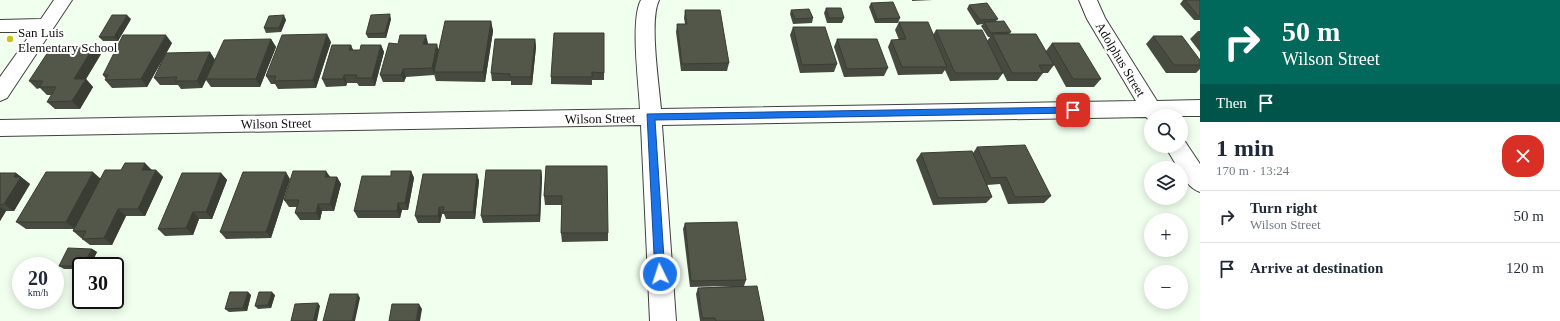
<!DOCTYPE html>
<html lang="en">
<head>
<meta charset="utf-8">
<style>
	body { margin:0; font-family:Georgia,serif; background:#f6f6f7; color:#1f2937; height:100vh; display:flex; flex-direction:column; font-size:15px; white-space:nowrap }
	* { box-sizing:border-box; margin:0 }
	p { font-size:13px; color:#747a83 }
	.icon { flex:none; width:22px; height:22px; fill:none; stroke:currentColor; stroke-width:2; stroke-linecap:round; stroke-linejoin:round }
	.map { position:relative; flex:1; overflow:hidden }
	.panel { display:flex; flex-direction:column; background:#fff; width:360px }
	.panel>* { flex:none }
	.banner { background:#00695c; color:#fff; overflow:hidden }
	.controls { position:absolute; left:1144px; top:109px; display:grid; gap:8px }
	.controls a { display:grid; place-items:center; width:44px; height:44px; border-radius:50%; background:#fff; box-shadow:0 2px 10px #0003; font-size:20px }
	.speed { position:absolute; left:12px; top:257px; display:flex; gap:8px; font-size:20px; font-weight:700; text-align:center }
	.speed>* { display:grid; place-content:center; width:52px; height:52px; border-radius:50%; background:#fff; box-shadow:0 2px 10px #0003; line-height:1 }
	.speed small { font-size:10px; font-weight:400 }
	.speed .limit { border:2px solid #111; border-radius:6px; background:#fff; color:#111 }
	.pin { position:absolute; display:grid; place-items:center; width:34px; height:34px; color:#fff; margin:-17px; border-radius:8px; box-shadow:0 2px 6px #0006 }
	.me { position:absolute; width:44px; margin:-22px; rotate:356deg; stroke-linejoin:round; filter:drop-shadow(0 0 3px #0008) }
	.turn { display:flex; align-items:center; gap:14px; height:84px; padding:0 16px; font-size:18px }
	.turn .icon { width:52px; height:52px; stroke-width:2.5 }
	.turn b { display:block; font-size:28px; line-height:34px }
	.then { display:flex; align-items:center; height:38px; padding:0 16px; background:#0003; gap:8px; font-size:15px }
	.round { display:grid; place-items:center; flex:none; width:42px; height:42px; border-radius:16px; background:#f6f6f7 }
	.summary { display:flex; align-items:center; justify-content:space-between; height:68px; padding:0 16px }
	h1 { font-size:24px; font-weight:700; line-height:30px }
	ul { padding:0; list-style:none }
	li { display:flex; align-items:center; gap:12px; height:52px; padding:0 16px; border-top:1px solid #e0e1e3 }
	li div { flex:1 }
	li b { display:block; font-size:15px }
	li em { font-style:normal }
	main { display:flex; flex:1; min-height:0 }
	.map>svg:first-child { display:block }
</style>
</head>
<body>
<main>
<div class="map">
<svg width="1200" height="321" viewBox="0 0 1200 321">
	<rect width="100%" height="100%" fill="#f1ffef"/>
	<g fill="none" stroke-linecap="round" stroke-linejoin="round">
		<!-- minor casing -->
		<g stroke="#414141" stroke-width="2">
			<path id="minor" d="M54,0H72L7,98L0,101V77L32,32H0V20L41,19Z
				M641,0H659C649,20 659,84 661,109L1136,101L1087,19L1079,0H1097L1105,18L1157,101L1200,100V116H1151V122L1146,117L662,125L676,321H650L641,125L0,136V120L640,109C639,84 630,20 641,0Z
				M1181,139L1184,140L1200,164V192C1191,189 1181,178 1181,168H1178L1165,146H1181Z"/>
		</g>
		<!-- minor -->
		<use href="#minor" fill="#fff" fill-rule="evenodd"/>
	</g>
	<!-- wall -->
	<path fill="#474b3f" d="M912,0H933L912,1Z
		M1183,0H1200V20H1194L1180,4Z
		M871,3L900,18L898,23H875L869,7Z
		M969,5L998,19L996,21L1011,32L1009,34L1046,51L1052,43L1101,79L1094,87H1066L1054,65L1048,73H1043L1037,81H1007L1003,73L998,80L950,81L945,70L942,74L898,75L888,47L891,40H899L895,30L899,22L933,35L936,30L987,41L990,37H988L981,26L983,24L977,25L967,9Z
		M826,8L844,18L842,23H827L824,13Z
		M685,10L729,63L727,71H681L676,32L677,24H685L684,18Z
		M791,10L813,18L812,23L793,24L790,14Z
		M131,19L118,41H103L99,37Z
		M391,19L386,38H368L366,34Z
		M286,20L281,32L266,33L264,28Z
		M491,21L493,31L485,82L436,81L434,74V75L406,77L404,82H383L380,75L428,43V44L438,49Z
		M793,27L837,64L834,72L800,73L790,35Z
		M1198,31H1200V52L1190,39Z
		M604,33V80H592V85L551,84V77Z
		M1153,36L1200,60V69L1196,73H1166L1146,44Z
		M271,39L276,47L260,87H211L206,80L202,88L181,89L178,85H160L154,78L210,52L215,60Z
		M535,39L536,47L532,85H511V81H492L491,73Z
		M837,39L888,68L884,76L844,77L834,47Z
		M331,42L316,88L278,89L275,84H271L266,76Z
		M172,43L147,87L112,88L105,80L106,79L103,75Z
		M351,45L353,50H360L381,45L384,52L375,86H359L357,83H347L346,86L326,87L322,79Z
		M94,46L101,54L86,79L93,87L80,109H55L47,102L52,95H47L40,88L37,89L29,81Z
		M977,147L1051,196L1044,203L1008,204L1000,184L987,185L992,197L986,203L933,205L916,160L921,153H973Z
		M546,166L608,233V241L562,242L561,233L562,205H545L544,196Z
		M152,170H156L163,177L145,216H126L112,245H90L82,239V238H81L73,231L74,229H26L16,222L101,179Z
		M541,170L542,177L540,222L483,223L481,216Z
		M411,171L414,178L408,210H402L400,218H358L354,211L391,176Z
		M0,173H16L30,184L14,211H6L0,221Z
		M221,173L227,180L212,219H199L193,235L165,236L158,229Z
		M477,174L479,181L475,219H446L444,214H442L440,223H418L415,216Z
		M330,177H337L341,184L334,211H322L320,220H300L295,213L297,207H289L284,200Z
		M290,179L271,238L226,239L220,232Z
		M685,223L746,280L744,286L764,321H700L696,294L698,288L732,286L690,287L683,229Z
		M92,249L97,252L90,266H81V269H64L59,266Z
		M248,292L251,295L247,311L229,312L225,309Z
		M275,295L271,308L258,309L255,306Z"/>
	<!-- shaded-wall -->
	<path fill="#393d33" d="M390,14L391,19L386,38L385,33Z
		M127,15L131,19L118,41L114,37Z
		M284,15L286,20L281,32L279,28Z
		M491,21L493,31L485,82L483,72Z
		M327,34L331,42L316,88L313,80Z
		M166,35L172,43L147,87L141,79Z
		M426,35L428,43L426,52L423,44Z
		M271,39L276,47L260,87L256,79Z
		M535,39L536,47L532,85L531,77Z
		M437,44L439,52L434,72V75L432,68Z
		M351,45L354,53L349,50Z
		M381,45L384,52L375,86L372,78Z
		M94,46L101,54L86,79L93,87L80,109L72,101L74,79Z
		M210,52L215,60L202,88L197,81Z
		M403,69L406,77L404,82L401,75Z
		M344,75L347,83L346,86L343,79Z
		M145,163L152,170H142Z
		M156,170L163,177L145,216L138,209Z
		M541,170L542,177L540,222L539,215Z
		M326,171L331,178L325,177Z
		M411,171L414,178L408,210L405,203Z
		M93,172L101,179L75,229L66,222Z
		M286,172L290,179L271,238L266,232Z
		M16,173L30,184L14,211L4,204L14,177Z
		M221,173L227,180L212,219L206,212Z
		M477,174L479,181L475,219L473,212Z
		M337,177L341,184L334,211L330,204Z
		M398,203L402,210L400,218L397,211Z
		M318,204L322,211L320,220L316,213Z
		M0,207L6,211L0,221Z
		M439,207L442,214L440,223L438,216Z
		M118,209L126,216L112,245L104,238Z
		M193,212L199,219L193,235L186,228Z
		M92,249L97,252L90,266H84Z
		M248,292L251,295L247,311L243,308Z
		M272,292L275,295L271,308L268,305Z
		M358,294L360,298L355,321H352Z
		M318,303L320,306L317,321H313Z
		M419,304L422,309L420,321H416Z"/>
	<!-- building -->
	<path fill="#525749" stroke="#393d33" d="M1185,0H1200V16H1198Z
		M893,2L900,18L877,19L871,3Z
		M987,3L998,19L980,20L969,5Z
		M826,8H841L844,18H829Z
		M809,9L813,18L795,19L791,10Z
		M685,10H720L729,63L682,64L677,24H687Z
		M390,14L385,33L366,34L371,15Z
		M112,15H127L114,37H99Z
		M284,15L279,28H264L269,16Z
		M445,21H491L483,72H434Z
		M1004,21L1011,32L991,33L984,22Z
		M899,22H928L947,67H902L891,40L906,39Z
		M793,27H825L837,64L802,65Z
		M936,30H982L1003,73H955Z
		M554,33H604V73L592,72V77H551Z
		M327,34L313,80L274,81L276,76H266L282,35Z
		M992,34H1036L1054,65H1039L1043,73H1012Z
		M123,35H166L141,79L105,80L108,75H103Z
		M400,35H426L423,44H437L432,68L403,69L401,75H380L389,43L398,44Z
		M1153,36H1182L1200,60V65H1174Z
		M271,39L256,79H206L224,40Z
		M495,39H535L531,77H510V74L491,73Z
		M837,39H877L888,68L847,69Z
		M1052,43H1079L1101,79H1073Z
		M332,45H351L349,50H360L361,45H381L372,78H356L357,75H344L343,79H322Z
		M52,46H94L74,79H86L72,101L47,102L56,87H39L43,81H29Z
		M210,52L197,81H175L177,77L154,78L166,53Z
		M1025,145L1051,196L1015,197L1006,177L991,178L977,147Z
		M972,151L992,197L938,198L921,153Z
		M125,163H145L142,170H156L138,209H118L104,238L82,239L86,231H73L105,170H121Z
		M546,166H607L608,233H561L562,196H544Z
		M486,170H541L539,215L481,216Z
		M293,171H326L325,177H337L330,204H318L316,213H295L299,200H284Z
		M391,171H411L405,203H398L397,211H354L362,176H391Z
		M46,172H93L66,222H16Z
		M243,172H286L266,232H220Z
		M0,173H16L14,177H21L4,204L0,205Z
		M182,173H221L206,212H193L186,228L158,229Z
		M423,174H477L473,212H443L444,207H439L438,216H415Z
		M737,222L746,280L691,281L685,223Z
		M68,248L92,249L83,266H59Z
		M757,286L764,321H716L715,318H702L698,288Z
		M230,292H248L243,308L225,309Z
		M259,292H272L268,305L255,306Z
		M330,294H358L352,321H323Z
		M318,303L313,321H291L295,304Z
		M392,304H419L416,321H389Z"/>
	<!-- route -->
	<path fill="#1a73e8" stroke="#114b97" d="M1073,107L1078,110L1073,113L655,120L665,274L664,277L660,278L657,277L655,274L647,114Z"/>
	<!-- markers -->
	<circle fill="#c8c41c" stroke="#fff" stroke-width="1.5" cx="10" cy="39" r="4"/>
	<g text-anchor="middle" stroke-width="4" stroke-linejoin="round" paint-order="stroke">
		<!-- poi labels -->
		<g font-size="13" fill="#0e0e0e" stroke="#fff" text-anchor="start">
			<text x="18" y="37">San Luis<tspan x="18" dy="15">Elementary School</tspan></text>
		</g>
		<!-- street labels -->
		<g font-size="13" fill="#0e0e0e" stroke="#fff">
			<text transform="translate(1121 59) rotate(59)" y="5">Adolphus Street</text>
			<text transform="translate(600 118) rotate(-1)" y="5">Wilson Street</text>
			<text transform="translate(276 123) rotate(-1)" y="5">Wilson Street</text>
		</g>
	</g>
</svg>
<div class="controls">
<a><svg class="icon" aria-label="search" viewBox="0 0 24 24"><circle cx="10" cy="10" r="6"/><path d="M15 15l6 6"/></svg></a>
<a><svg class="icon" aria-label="layers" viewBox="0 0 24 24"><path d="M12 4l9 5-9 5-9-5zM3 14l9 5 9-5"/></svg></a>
<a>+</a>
<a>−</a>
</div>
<div class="speed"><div>20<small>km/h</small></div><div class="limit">30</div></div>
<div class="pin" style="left:1073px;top:110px;background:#d93025"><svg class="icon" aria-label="arrive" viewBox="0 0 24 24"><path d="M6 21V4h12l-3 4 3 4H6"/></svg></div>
<svg class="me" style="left:660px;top:274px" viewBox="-20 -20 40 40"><circle r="17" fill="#1a73e8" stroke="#fff" stroke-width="3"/><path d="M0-11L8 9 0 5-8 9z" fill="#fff"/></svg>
</div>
<section class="panel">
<div class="banner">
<div class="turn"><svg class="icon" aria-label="right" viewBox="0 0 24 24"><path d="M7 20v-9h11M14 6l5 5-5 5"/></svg><div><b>50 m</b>Wilson Street</div></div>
<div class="then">Then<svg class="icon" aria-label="arrive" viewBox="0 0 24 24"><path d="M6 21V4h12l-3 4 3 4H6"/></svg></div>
</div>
<div class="summary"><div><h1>1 min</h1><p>170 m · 13:24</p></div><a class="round" style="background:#d93025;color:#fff"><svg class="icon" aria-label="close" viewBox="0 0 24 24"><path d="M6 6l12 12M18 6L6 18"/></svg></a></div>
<ul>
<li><svg class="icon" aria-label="right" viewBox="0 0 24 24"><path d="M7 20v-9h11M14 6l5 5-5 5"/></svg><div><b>Turn right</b><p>Wilson Street</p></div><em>50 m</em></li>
<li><svg class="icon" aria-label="arrive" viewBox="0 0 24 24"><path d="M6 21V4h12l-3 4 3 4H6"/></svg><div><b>Arrive at destination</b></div><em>120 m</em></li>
</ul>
</section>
</main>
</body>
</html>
